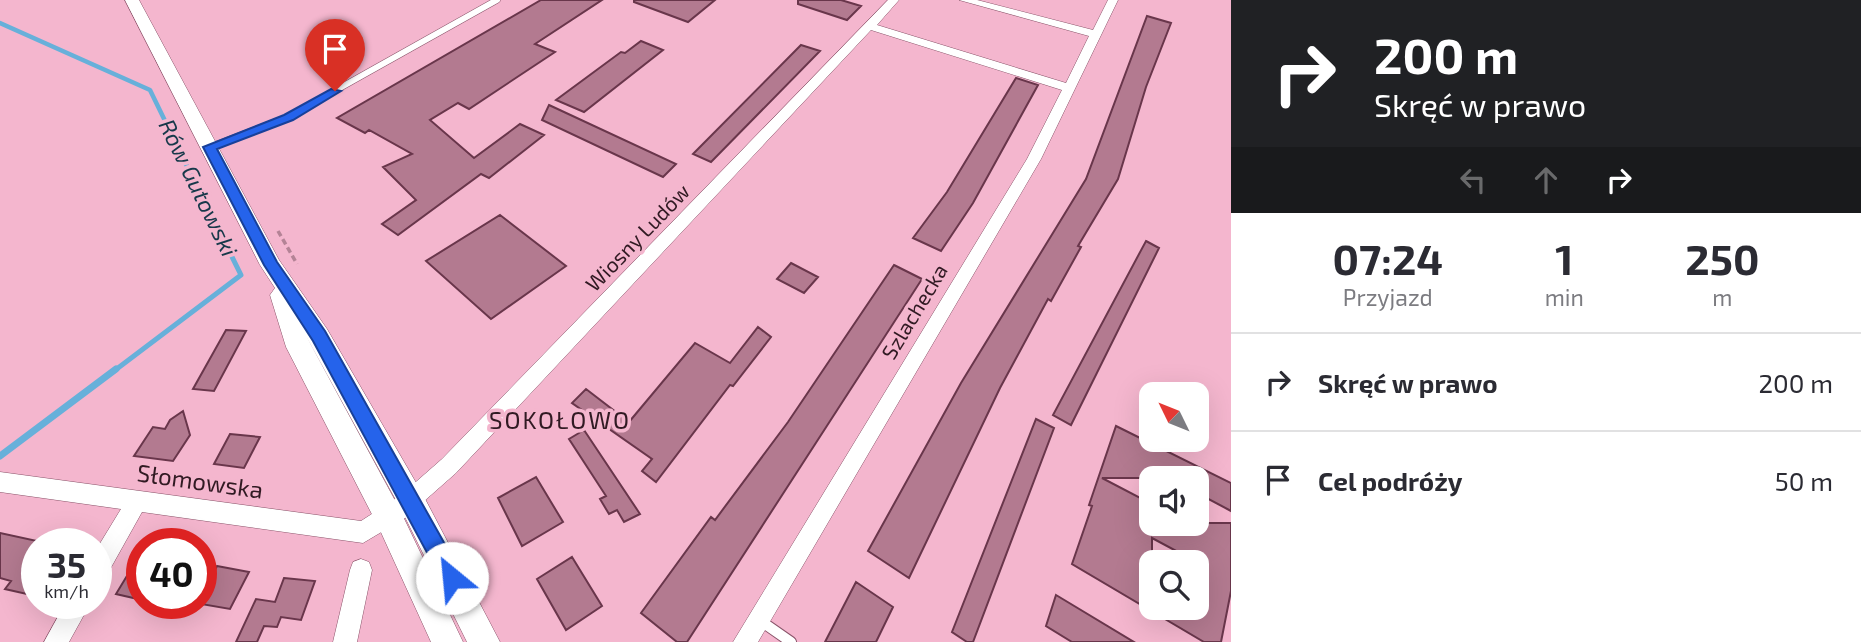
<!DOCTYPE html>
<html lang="pl">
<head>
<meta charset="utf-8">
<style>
	body { margin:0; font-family:"Exo 2",sans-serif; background:#f7f7f7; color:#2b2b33; height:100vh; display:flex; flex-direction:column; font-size:26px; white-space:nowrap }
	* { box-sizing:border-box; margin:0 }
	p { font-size:23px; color:#7c7c81 }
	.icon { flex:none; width:38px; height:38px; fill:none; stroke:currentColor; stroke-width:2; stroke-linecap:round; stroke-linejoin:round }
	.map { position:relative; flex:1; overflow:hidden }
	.drawer { display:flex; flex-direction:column; background:#fff; width:630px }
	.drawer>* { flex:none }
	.top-card { background:#202124; color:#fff; overflow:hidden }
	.needle { width:46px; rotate:313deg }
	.fabs { position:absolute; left:1139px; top:382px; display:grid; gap:14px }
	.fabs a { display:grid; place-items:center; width:70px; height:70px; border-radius:14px; background:#fff; box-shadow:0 7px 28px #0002; font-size:35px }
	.speed { position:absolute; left:21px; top:528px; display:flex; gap:14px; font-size:35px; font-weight:700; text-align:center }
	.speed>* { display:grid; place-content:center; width:91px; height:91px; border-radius:50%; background:#fff; box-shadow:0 7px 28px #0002; line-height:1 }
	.speed small { font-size:18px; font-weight:400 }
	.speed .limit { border:10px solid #d22; background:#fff; color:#111 }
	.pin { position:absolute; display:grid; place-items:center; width:60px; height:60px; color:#fff; margin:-72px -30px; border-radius:50% 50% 50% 0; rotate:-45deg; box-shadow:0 0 7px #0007 }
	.pin .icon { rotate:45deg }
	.me { position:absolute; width:77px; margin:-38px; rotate:332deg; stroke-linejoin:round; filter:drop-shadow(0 0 5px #0008) }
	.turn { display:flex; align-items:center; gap:24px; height:147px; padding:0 28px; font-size:32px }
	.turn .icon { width:91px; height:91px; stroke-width:2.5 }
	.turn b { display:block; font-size:49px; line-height:60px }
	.lanes { display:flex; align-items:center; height:66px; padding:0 28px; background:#0003; justify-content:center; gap:35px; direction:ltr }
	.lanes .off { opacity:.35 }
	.eta { display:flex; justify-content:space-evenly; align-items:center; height:119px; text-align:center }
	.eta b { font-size:42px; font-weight:700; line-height:49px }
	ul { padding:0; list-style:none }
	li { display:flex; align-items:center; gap:21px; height:98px; padding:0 28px; border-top:2px solid #e1e1e2 }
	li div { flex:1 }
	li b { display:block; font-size:26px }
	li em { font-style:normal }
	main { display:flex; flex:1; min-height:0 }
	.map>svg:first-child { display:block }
</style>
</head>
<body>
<main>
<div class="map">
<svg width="1231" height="642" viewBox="0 0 1231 642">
	<rect width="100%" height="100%" fill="#f4b6ce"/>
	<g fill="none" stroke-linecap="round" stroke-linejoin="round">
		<!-- stream-far2 -->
		<path stroke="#67b0da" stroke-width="4.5" d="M0,23L150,90L185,162"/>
		<!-- stream-far1 -->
		<path stroke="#67b0da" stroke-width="5" d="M114,371L241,275L184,160"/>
		<!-- stream -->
		<path stroke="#67b0da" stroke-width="7" d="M0,456L116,369"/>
	</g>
	<!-- building -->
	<path fill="#b37a90" stroke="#69364b" stroke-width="2" fill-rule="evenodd" d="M541,0H602L535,44L555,52L469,109L458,103L430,120L474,158L520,124L544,135L489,178L481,174L398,235L382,224L416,200L383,167L412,154L369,130L365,133L337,118Z
		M634,0H715L688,22L634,2Z
		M798,0H841L861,6L847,20L798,4Z
		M1147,16L1171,23L1146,87L1118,179L1078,246L1081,247L1051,301L1048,299L1000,388L909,578L868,551L961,383L1086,179Z
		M641,41L663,50L584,112L556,100L621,52L625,53Z
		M801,45L820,51L711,162L693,154Z
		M1016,78L1038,85L973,203L941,251L913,238L947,192Z
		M549,105L676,164L663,177L542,120Z
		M500,215L566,266L491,319L426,261Z
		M1146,241L1159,248L1071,425L1053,415Z
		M791,263L818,277L804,293L777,279Z
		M894,265L922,279L687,642H677L641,613L711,517L715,520L788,422Z
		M758,327L771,337L733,386L730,385L656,482L642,471L652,459L572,403L586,389L629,422L695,343L730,363Z
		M226,330L246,331L214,391L193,389Z
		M183,411L190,435L173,461L134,456L153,427L165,429L170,420Z
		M1036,419L1054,428L973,642H967L952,632Z
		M1116,426L1231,483V511L1197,493V478H1102L1152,504V523H1231V591L1221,642H1204L1072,564L1092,506L1089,505ZM1152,538L1197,562V607H1152Z
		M584,430L640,514L624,522L617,510L609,514L600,499L606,496L569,439Z
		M230,434L260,437L244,468L214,464Z
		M536,477L563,522L522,546L498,498Z
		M0,533L37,541V587L31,595L5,589L11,581L0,578Z
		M142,551V600L116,594Z
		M572,557L602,606L566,630L537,579Z
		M217,566L249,572L230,609L201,604V596Z
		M284,578L315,581L301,620L281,617L277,627L264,626L257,642H236L256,599L275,602Z
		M856,582L893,607L876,642H825Z
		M1056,595L1134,642H1072L1046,626Z"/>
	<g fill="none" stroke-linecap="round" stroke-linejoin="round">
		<!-- service-far1 casing -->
		<g stroke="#895369" stroke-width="7">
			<path id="service-far1" d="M210,147L288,117L497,0"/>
		</g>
		<!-- service casing -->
		<g stroke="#895369" stroke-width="12">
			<path id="service" d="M758,619L791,642"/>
		</g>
		<!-- minor casing -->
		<g stroke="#895369" stroke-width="1">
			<path id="minor" d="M888,0H899L877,25L1066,83L1089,36L959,0H977L1093,30L1108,0H1118L1041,159L758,642H733L1027,159L1062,90L871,30L456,473L405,518L363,543L142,512L104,580L96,583V550L121,509L0,492V472L361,521L401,495L442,459Z
				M361,559L369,562L372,570L357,642H333L350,570L353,562Z
				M65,604H90L69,642H44Z"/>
		</g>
		<!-- tertiary casing -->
		<g stroke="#895369" stroke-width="1">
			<path id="tertiary" d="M125,0H139L279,260L327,329L422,493L500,642H467L402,511L305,334L399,508L463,642H431L379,528L286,347L270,295L275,288L260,265Z"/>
		</g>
		<!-- path -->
		<path stroke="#b48396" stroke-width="3.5" stroke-dasharray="6 3.5" stroke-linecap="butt" d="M278,231L297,264"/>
		<!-- service-far1 -->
		<use href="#service-far1" stroke="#fff" stroke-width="6"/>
		<!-- service -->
		<use href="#service" stroke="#fff" stroke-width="10"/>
		<!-- minor -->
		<use href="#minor" fill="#fff" fill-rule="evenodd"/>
		<!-- tertiary -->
		<use href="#tertiary" fill="#fff" fill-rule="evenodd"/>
	</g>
	<!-- route -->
	<path fill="#2563eb" stroke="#184099" stroke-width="2" d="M331,89L341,91L293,120L217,149L277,262L325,331L460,571L463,578L460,586L452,589L445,586L313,341L264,265L203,147L284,115Z"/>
	<g text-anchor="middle" stroke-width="7" stroke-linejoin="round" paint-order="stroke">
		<!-- street labels -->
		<g font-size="21" fill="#311a23" stroke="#f4b6ce">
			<text transform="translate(638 238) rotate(-46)" y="7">Wiosny Ludów</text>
			<text transform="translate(915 312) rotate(-59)" y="7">Szlachecka</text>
		</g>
		<!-- water labels -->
		<g font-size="23" font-style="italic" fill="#17384a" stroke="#f4b6ce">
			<text transform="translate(198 188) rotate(64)" y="8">Rów Gutowski</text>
		</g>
		<!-- quarter labels -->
		<g font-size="24" letter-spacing="2" fill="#311a23" stroke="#f4b6ce">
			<text x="560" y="429">SOKOŁOWO</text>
		</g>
		<!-- near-street labels -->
		<g font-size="24" fill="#311a23" stroke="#f4b6ce">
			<text transform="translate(200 482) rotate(8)" y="8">Słomowska</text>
		</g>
	</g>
</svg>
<div class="fabs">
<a><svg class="needle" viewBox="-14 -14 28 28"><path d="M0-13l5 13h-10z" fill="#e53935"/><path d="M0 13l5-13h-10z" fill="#7c7c81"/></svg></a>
<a><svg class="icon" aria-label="sound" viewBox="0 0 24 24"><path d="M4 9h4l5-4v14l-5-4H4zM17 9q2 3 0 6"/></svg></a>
<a><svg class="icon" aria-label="search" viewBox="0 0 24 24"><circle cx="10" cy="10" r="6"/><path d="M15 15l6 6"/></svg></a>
</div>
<div class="speed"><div>35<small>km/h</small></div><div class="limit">40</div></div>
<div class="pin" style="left:335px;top:91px;background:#d93025"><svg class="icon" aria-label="arrive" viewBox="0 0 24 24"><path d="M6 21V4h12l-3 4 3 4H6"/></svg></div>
<svg class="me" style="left:452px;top:578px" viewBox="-20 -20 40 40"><circle r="19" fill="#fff"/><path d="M0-13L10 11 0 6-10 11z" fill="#2563eb"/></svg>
</div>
<section class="drawer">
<div class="top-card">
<div class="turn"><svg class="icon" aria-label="right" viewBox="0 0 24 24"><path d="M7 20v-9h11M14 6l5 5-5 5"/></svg><div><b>200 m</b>Skręć w prawo</div></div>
<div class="lanes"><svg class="icon off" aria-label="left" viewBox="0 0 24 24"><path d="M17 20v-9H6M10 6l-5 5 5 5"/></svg><svg class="icon off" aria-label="ahead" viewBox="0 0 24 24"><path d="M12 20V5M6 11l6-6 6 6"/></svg><svg class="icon" aria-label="right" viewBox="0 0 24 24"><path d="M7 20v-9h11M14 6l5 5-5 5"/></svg></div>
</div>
<div class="eta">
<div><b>07:24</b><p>Przyjazd</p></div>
<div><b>1</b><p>min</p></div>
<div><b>250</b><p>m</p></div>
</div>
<ul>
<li><svg class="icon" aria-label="right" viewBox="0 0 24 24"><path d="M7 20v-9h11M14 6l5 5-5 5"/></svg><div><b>Skręć w prawo</b></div><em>200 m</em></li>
<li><svg class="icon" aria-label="arrive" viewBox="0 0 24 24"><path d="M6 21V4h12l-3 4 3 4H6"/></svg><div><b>Cel podróży</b></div><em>50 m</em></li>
</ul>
</section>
</main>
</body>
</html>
